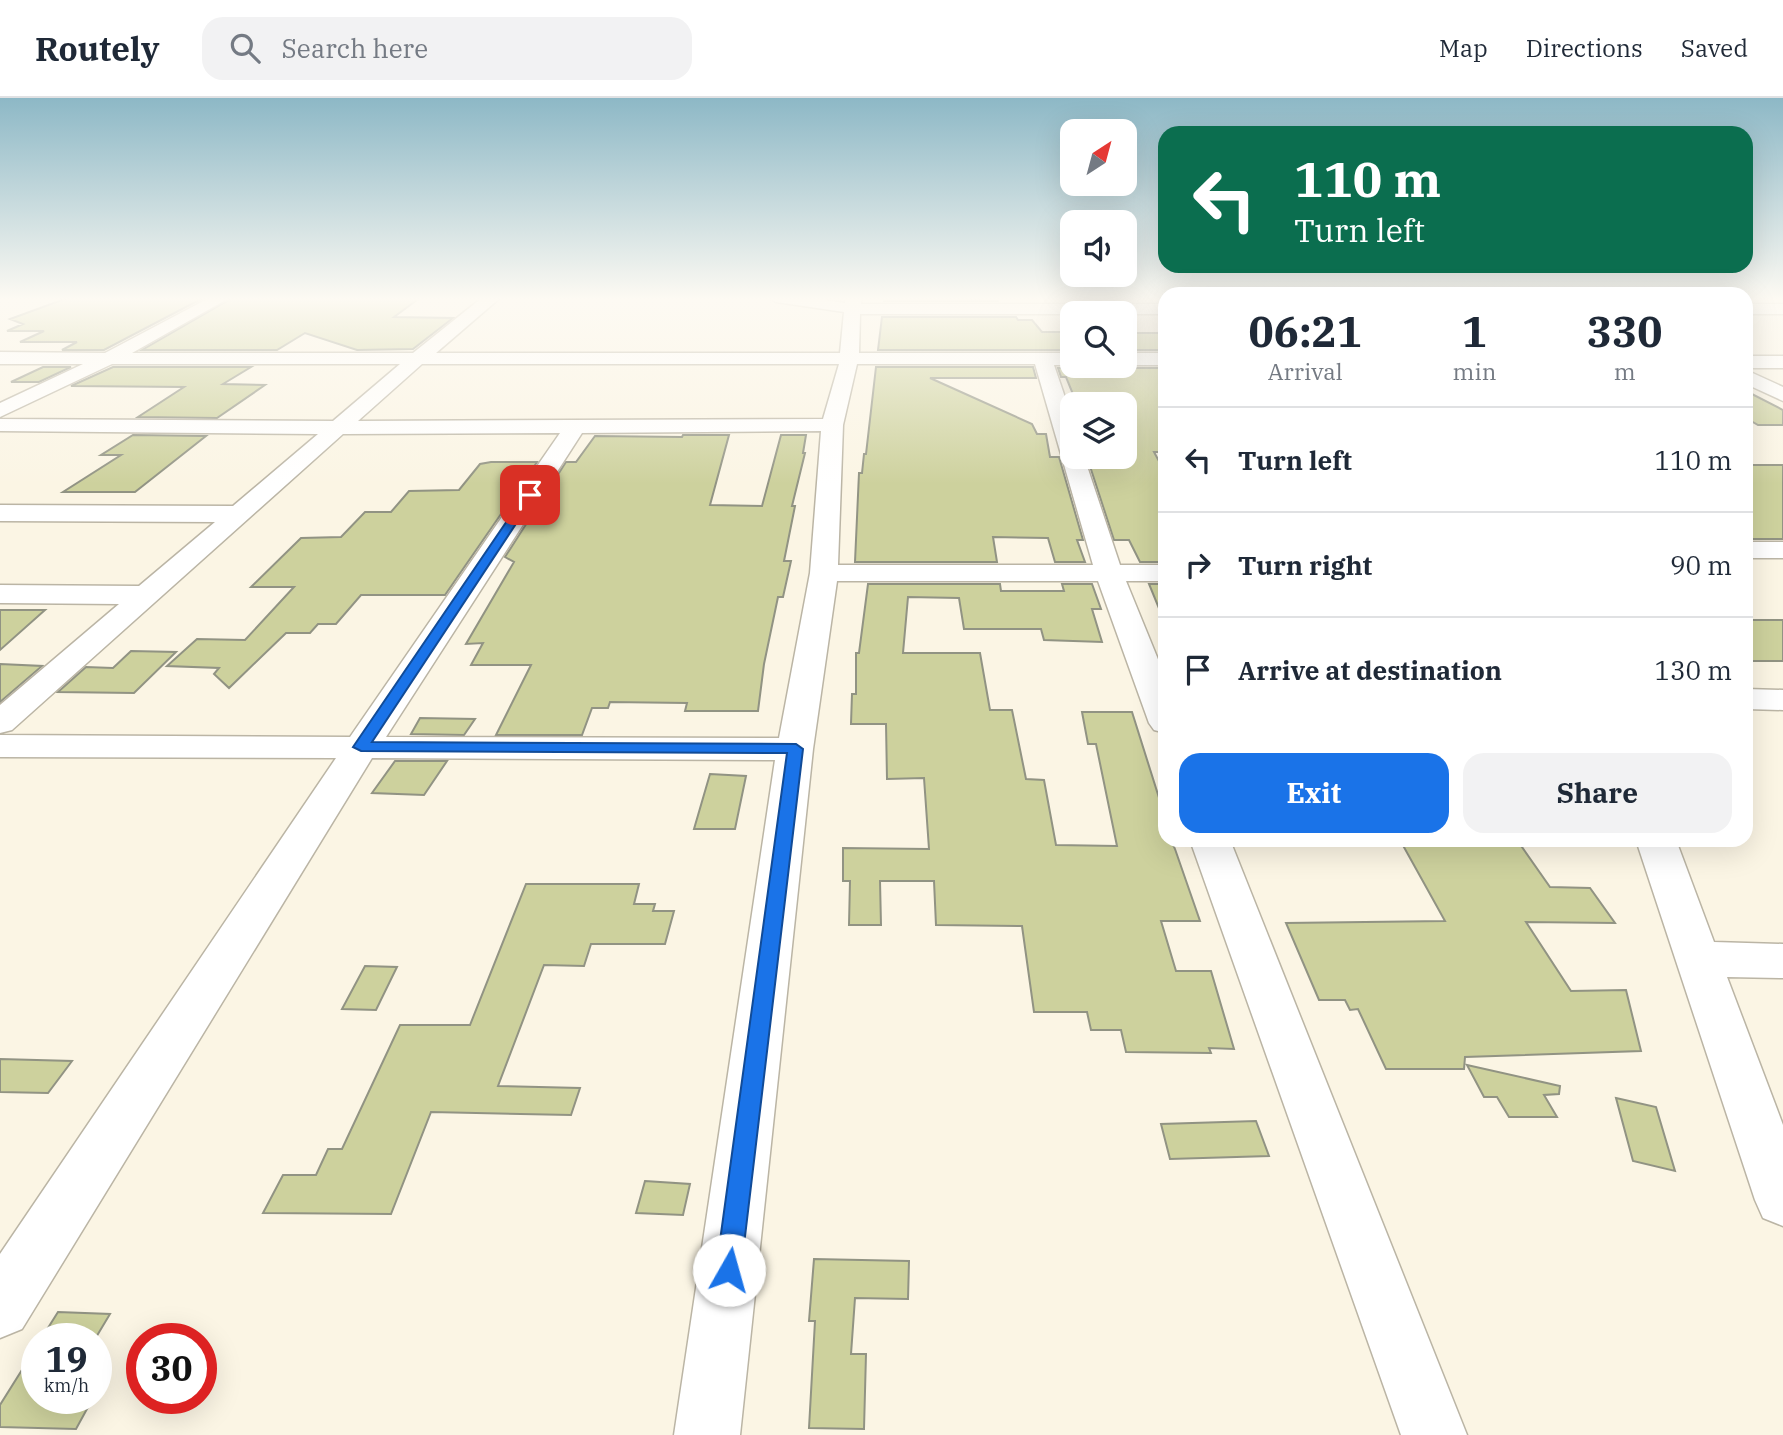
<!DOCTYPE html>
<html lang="en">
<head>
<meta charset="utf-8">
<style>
	body { margin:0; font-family:"IBM Plex Serif",serif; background:#f2f2f3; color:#1f2937; height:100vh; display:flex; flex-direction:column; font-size:26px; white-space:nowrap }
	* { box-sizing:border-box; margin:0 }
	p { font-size:23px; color:#747a83 }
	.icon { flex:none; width:38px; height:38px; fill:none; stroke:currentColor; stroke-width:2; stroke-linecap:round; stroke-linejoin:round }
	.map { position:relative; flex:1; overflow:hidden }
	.details { position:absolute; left:1158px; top:189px; width:595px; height:560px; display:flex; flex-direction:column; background:#fff; border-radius:21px; box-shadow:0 7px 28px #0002 }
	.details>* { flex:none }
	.top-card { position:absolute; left:1158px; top:28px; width:595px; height:147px; border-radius:21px; box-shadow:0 7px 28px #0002; background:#0b6e4f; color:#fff; overflow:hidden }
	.needle { width:46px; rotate:36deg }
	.controls { position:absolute; left:1060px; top:21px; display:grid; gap:14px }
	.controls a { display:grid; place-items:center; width:77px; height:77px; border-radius:14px; background:#fff; box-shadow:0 7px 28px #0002; font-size:35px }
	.speed { position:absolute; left:21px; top:1225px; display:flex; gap:14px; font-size:35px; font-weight:700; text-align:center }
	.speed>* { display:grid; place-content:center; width:91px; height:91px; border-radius:50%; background:#fff; box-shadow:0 7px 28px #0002; line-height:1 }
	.speed small { font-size:18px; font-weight:400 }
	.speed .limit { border:10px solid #d22; background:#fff; color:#111 }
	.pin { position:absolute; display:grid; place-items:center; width:60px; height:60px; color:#fff; margin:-30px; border-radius:14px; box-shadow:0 4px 10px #0006 }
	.me { position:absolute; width:77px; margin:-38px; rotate:7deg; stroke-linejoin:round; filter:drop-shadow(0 0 5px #0008) }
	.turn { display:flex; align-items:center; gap:24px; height:147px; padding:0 21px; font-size:32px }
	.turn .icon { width:91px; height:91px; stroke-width:2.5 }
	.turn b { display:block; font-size:49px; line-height:60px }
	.eta { display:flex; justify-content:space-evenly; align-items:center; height:119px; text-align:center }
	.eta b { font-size:42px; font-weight:700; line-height:49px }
	.primary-button { display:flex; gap:14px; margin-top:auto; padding:14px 21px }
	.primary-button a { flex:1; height:80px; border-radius:21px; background:#1a73e8; color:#fff; font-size:28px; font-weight:700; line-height:80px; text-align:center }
	.primary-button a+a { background:#f2f2f3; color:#1f2937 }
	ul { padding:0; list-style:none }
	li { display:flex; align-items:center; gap:21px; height:105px; padding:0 21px; border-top:2px solid #e0e1e3 }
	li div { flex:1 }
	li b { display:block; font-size:26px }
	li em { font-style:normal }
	header { display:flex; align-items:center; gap:42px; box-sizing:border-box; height:98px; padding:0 35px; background:#fff; border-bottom:2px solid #e0e1e3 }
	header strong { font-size:33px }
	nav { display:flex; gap:38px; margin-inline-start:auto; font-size:24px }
	.search { width:490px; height:63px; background:#f2f2f3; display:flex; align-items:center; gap:18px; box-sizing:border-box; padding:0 24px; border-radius:21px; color:#747a83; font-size:26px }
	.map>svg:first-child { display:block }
</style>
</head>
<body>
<header>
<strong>Routely</strong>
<div class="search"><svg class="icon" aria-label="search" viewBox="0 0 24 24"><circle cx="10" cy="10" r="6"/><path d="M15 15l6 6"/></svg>Search here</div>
<nav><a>Map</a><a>Directions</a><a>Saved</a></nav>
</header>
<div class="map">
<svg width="1783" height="1337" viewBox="0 0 1783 1337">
	<rect width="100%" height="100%" fill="#fbf5e4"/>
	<!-- building -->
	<path fill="#cdd19d" stroke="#919383" stroke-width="2" d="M70,199H205L104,252H62L77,244H20L44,233H7L23,226L10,221Z
		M234,199H421L394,219L453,220L413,251L357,252L305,235L277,252H142Z
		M885,199H968L969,202L999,203H884Z
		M882,219H1016L1018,222H1032L1042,234H1073V252H878Z
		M1125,235H1166V252H1125Z
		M43,269H71L39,284H11Z
		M113,269H251L223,286L265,287L217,320L138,319L184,289L71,288Z
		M876,269H1033L1036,280H930L1032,326L1037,336H1046L1050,359H1059L1083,442H1077L1085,464H1055L1048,440L993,439L997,464H855L859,375H862L864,356H866Z
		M1058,270H1166V354H1154L1166,376V464H1140L1129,442H1114L1087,359H1125V306H1077L1066,279H1061Z
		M1746,293L1783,312V327H1758L1746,320Z
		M133,337L206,338L135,394H63L121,357H101Z
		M683,337H729L710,407L762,408L781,337H806L803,355H805L792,408H795L784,463H791L783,499H778L764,566L758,613H685L687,605L610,604L608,610H592L582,637H496L531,567H471L483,545L466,546L514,464L505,459L566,364H576L595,338L682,339Z
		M491,364H537L445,497H361L336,526H318L310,535H286L229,590L214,576L219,570L167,568L197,541L245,542L294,489H251L301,440L341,439L365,414H391L409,393L459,392L480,366Z
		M1746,367H1783V441H1746Z
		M868,486H1000L1001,493H1064L1062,486H1092L1101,511H1092L1102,544L1044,542L1041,531H964L959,500L908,499L903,555H980L990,612H1012L1026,681L1044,682L1056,747L1117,748L1096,646H1088L1082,614H1132L1166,722V742H1171L1175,751L1200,823H1161L1176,873H1211L1234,951L1209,950L1211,955L1126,954L1121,932H1091L1087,914H1034L1022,828L936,827L934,783H880L881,827H849L850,783H843V750L929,751L924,680L887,681L886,626H851L852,596H856V555H859Z
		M1149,486H1166V525H1165Z
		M0,512H45L0,552Z
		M1746,522H1783V563H1746Z
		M131,553L176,554L134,595L58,594L86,569L113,570Z
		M0,566L42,568L0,604Z
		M420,620L475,621L464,637L411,636Z
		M395,663H447L424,697L372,695Z
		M710,676L746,678L735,731H694Z
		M1400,742H1517L1550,789L1590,790L1615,825L1526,824L1571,893L1626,892L1641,953L1465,959L1464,971H1386L1358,911L1350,912L1345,902H1319L1286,825L1445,823Z
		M526,786H639L634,806H655L653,813H674L665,846H591L584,868L544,867L498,988L580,990L571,1017L431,1014L391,1116L263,1115L283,1077H316L328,1051H342L400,927H470Z
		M365,868L397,869L376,912L342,911Z
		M0,961L72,963L48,995L0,994Z
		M1467,967L1560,988L1559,996L1544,997L1557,1019H1509L1497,999H1484Z
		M1616,1000L1656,1009L1675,1073L1633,1063Z
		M1256,1023L1269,1058L1170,1061L1161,1026Z
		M645,1083L690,1086L683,1117L636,1115Z
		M814,1161L909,1163L908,1201L855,1200L851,1256H866L864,1331L809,1330L815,1223H809Z
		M58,1214L110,1216L95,1241H41Z
		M37,1248V1300H93L76,1331L0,1329V1307Z"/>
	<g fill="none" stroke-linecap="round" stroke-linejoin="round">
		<!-- minor casing -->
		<g stroke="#bbb5a5" stroke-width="3">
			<path id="minor" d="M211,199H231L132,255H413L483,199H501L436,255H840L844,214L776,204L768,199H808L845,205V199H861V206H1166V216H860L859,255H1073V267H1054L1073,323V359H1084L1120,467H1166V483H1126L1166,581V635L1154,632L1149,625L1098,483H837L813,651L740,1337H674L775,662L372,660L22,1231L0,1240V1156L336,660L0,659V637L350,639L560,335L343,336L12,632L0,635V607L119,506L0,505V487L139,488L215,424L0,423V407L233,408L318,336L0,333V321L333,323L400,266H112L0,319V305L83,266H0V254L105,255ZM422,266H839L823,321L358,323ZM857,266H1035L1093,467H838L843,327ZM821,333L810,475L779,640L386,639L582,335Z
				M1746,206H1783V216H1746Z
				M1125,255H1166V267H1125Z
				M1746,258H1783V270H1746Z
				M1746,272L1783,289V303L1746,286Z
				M1746,444H1783V460H1746Z
				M1746,591L1783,592V612L1746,611Z
				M1190,742H1230L1467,1337H1401Z
				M1636,742H1676L1714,844L1783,846V880L1727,879L1783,1027V1128L1763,1120L1755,1102Z"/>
		</g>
		<!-- minor -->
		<use href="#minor" fill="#fff" fill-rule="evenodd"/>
	</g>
	<!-- sky -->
	<linearGradient id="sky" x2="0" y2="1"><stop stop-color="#8db8c6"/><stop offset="0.52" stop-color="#fdfaf3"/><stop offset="1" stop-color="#fdfaf3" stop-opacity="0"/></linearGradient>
	<rect width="1783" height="386" fill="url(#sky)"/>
	<!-- route -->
	<path fill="#1a73e8" stroke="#114b97" stroke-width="2" d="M526,395L535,397L372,644L796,646L803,651L741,1172L738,1181L729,1185L719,1181L716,1172L787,655L361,653L353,649Z"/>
</svg>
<div class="controls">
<a><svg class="needle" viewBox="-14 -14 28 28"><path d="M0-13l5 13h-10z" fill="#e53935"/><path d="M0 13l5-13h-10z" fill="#747a83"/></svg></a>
<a><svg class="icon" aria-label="sound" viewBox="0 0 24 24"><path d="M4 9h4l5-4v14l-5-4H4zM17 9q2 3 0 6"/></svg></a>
<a><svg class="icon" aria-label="search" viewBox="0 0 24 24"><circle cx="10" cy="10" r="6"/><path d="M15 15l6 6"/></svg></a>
<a><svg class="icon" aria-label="layers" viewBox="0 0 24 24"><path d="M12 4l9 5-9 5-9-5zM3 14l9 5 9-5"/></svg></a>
</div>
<div class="speed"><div>19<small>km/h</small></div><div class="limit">30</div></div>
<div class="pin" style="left:530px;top:397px;background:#d93025"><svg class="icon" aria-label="arrive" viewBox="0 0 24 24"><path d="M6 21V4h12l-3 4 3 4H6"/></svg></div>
<svg class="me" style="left:729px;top:1172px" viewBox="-20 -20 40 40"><circle r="19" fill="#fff"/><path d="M0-13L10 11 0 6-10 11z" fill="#1a73e8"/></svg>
<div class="top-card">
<div class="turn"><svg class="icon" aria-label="left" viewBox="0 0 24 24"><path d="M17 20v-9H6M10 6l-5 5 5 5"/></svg><div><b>110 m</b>Turn left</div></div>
</div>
<section class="details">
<div class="eta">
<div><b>06:21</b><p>Arrival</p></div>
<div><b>1</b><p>min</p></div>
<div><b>330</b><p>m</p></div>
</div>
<ul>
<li><svg class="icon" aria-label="left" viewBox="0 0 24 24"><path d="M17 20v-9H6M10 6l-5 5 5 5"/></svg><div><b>Turn left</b></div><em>110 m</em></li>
<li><svg class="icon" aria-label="right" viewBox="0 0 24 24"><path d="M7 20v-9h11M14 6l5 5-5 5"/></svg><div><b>Turn right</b></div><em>90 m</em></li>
<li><svg class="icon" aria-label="arrive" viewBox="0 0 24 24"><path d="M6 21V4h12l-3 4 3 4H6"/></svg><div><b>Arrive at destination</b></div><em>130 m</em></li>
</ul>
<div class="primary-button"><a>Exit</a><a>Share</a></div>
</section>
</div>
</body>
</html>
